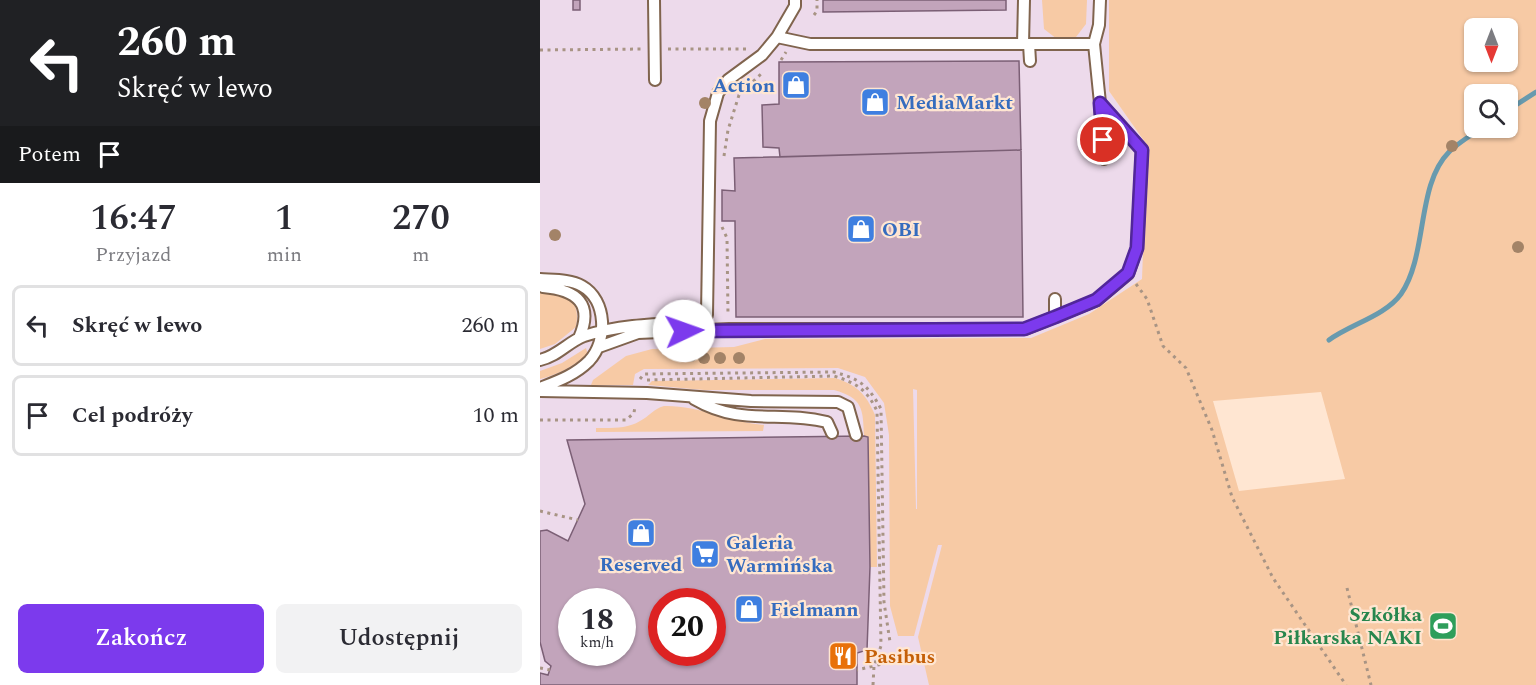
<!DOCTYPE html>
<html lang="pl">
<head>
<meta charset="utf-8">
<style>
	body { margin:0; font-family:Spectral,serif; background:#f2f2f3; color:#2b2b33; height:100vh; display:flex; flex-direction:column; font-size:22px; white-space:nowrap }
	* { box-sizing:border-box; margin:0 }
	p { font-size:20px; color:#7c7c81 }
	.icon { flex:none; width:33px; height:33px; fill:none; stroke:currentColor; stroke-width:2; stroke-linecap:round; stroke-linejoin:round }
	.map { position:relative; flex:1; overflow:hidden }
	.details { display:flex; flex-direction:column; background:#fff; width:540px }
	.details>* { flex:none }
	.top-card { background:#202124; color:#fff; overflow:hidden }
	.needle { width:39px; rotate:180deg }
	.fabs { position:absolute; left:924px; top:18px; display:grid; gap:12px }
	.fabs a { display:grid; place-items:center; width:54px; height:54px; border-radius:9px; background:#fff; box-shadow:0 2px 4px #0004; font-size:30px }
	.speed { position:absolute; left:18px; top:588px; display:flex; gap:12px; font-size:30px; font-weight:700; text-align:center }
	.speed>* { display:grid; place-content:center; width:78px; height:78px; border-radius:50%; background:#fff; box-shadow:0 2px 4px #0004; line-height:1 }
	.speed small { font-size:15px; font-weight:400 }
	.speed .limit { border:9px solid #d22; background:#fff; color:#111 }
	.pin { position:absolute; display:grid; place-items:center; width:51px; height:51px; color:#fff; margin:-26px; border:3px solid #fff; border-radius:50%; box-shadow:0 2px 6px #0007 }
	.me { position:absolute; width:66px; margin:-33px; rotate:87deg; stroke-linejoin:round; filter:drop-shadow(0 0 4px #0008) }
	.turn { display:flex; align-items:center; gap:21px; height:126px; padding:0 18px; font-size:27px }
	.turn .icon { width:78px; height:78px; stroke-width:2.5 }
	.turn b { display:block; font-size:42px; line-height:51px }
	.then { display:flex; align-items:center; height:57px; padding:0 18px; background:#0003; gap:12px; font-size:22px }
	.eta { display:flex; justify-content:space-evenly; align-items:center; height:102px; text-align:center }
	.eta b { font-size:36px; font-weight:600; line-height:42px }
	.cta { display:flex; gap:12px; margin-top:auto; padding:12px 18px }
	.cta a { flex:1; height:69px; border-radius:9px; background:#7c3aed; color:#fff; font-size:24px; font-weight:600; line-height:69px; text-align:center }
	.cta a+a { background:#f2f2f3; color:#2b2b33 }
	ul { padding:0; list-style:none }
	li { display:flex; align-items:center; gap:18px; height:81px; margin:0 12px 9px; padding:0 6px; border:3px solid #e1e1e2; border-radius:9px }
	li div { flex:1 }
	li b { display:block; font-size:22px }
	li em { font-style:normal }
	main { display:flex; flex:1; min-height:0 }
	.map>svg:first-child { display:block }
</style>
</head>
<body>
<main>
<section class="details">
<div class="top-card">
<div class="turn"><svg class="icon" aria-label="left" viewBox="0 0 24 24"><path d="M17 20v-9H6M10 6l-5 5 5 5"/></svg><div><b>260 m</b>Skręć w lewo</div></div>
<div class="then">Potem<svg class="icon" aria-label="arrive" viewBox="0 0 24 24"><path d="M6 21V4h12l-3 4 3 4H6"/></svg></div>
</div>
<div class="eta">
<div><b>16:47</b><p>Przyjazd</p></div>
<div><b>1</b><p>min</p></div>
<div><b>270</b><p>m</p></div>
</div>
<ul>
<li><svg class="icon" aria-label="left" viewBox="0 0 24 24"><path d="M17 20v-9H6M10 6l-5 5 5 5"/></svg><div><b>Skręć w lewo</b></div><em>260 m</em></li>
<li><svg class="icon" aria-label="arrive" viewBox="0 0 24 24"><path d="M6 21V4h12l-3 4 3 4H6"/></svg><div><b>Cel podróży</b></div><em>10 m</em></li>
</ul>
<div class="cta"><a>Zakończ</a><a>Udostępnij</a></div>
</section>
<div class="map">
<svg width="996" height="685" viewBox="0 0 996 685">
	<rect width="100%" height="100%" fill="#ffe6d2"/>
	<!-- commercial -->
	<path fill="#eddaeb" fill-rule="evenodd" d="M0,0H569V91L607,145L605,258L602,279L522,332L404,685H0ZM32,602H82V652H32ZM122,602H172V652H122Z"/>
	<!-- green -->
	<path fill="#f7caa5" fill-rule="evenodd" d="M502,0H547L546,24L536,37L517,39L504,29Z
		M569,0H996V685H389L378,637L402,545H398L374,636H358L350,606L349,435L344,403L325,377L298,368L104,369L95,374L93,385H51L53,380L86,356L112,349L194,347L225,339L491,338L549,314L602,279L607,145L569,91ZM934,28H968V62H934ZM934,94H968V128H934ZM373,389L377,390V509H376ZM781,392L805,479L699,491L673,401Z
		M20,292C36,299 39,311 36,327L15,344L0,349V293Z
		M46,348L48,355C33,366 18,375 0,379V371L22,363Z
		M295,378C317,385 326,394 335,415L337,567H330L328,438L324,436C323,409 323,398 294,390H164L108,385L112,381Z
		M124,406C157,405 191,422 224,425L223,431L56,432V428C71,428 87,429 100,421C110,416 113,409 124,406Z"/>
	<g fill="none" stroke-linecap="round" stroke-linejoin="round">
		<!-- stream -->
		<path stroke="#689aae" stroke-width="5" d="M968,110L996,92
			M789,340C811,324 845,316 861,294C888,255 876,185 909,152C918,143 931,135 942,128"/>
	</g>
	<!-- building -->
	<path fill="#c2a4bb" stroke="#7b5f75" stroke-width="1.5" fill-rule="evenodd" d="M33,0H40V10H33Z
		M283,0H466V10L283,12Z
		M479,61L481,150L240,157L239,148L223,147L222,105L239,104V62Z
		M481,150L483,317H196L195,221H182V190L195,191L194,158Z
		M324,436L328,437L330,567L327,650L317,653V685H0V673L8,675L11,666L5,661L0,642V531L7,530L28,541L45,504L27,440ZM32,602H82V652H32ZM122,602H172V652H122Z"/>
	<g fill="none" stroke-linecap="round" stroke-linejoin="round">
		<!-- service casing -->
		<g stroke="#80644e" stroke-width="14">
			<path id="service" d="M114,0L115,80
				M237,37L270,44H554
				M483,44L484,0
				M489,44L490,61
				M560,103L564,159
				M0,279C13,280 30,279 42,286C67,300 68,341 49,361C35,375 18,381 0,388
				M3,287C37,290 54,304 39,338
				M515,299V317
				M59,347L98,333L189,329H485L557,300L588,274L597,248L602,150L560,103L554,44L559,25L560,0
				M0,360C18,356 28,342 44,336C82,324 119,324 158,322L167,315L170,121L178,93L188,80L222,55L237,37L255,6V0
				M0,391L107,393L211,401L298,402L308,407L316,435
				M154,399C202,427 239,410 287,422L292,433"/>
		</g>
		<!-- path -->
		<path stroke="#a89484" stroke-width="3" stroke-dasharray="3 4.5" stroke-linecap="butt" d="M274,15L277,11V0
			M128,49H208
			M0,50L103,49
			M241,60L246,52
			M184,156L188,130L199,95L221,74
			M182,227L187,238L188,315
			M596,284L607,299L623,346L646,368L672,430L692,497L733,578L806,685
			M100,379L104,374L294,372C320,379 328,385 341,409L344,602L350,642
			M107,380L294,376C317,383 327,390 337,411L341,646L334,666L317,670
			M0,420H86L94,413L95,406
			M0,511L38,520
			M807,588L831,685
			M0,668L10,670
			M333,685L334,666L370,657"/>
		<!-- service -->
		<use href="#service" stroke="#fff" stroke-width="10"/>
	</g>
	<!-- trees -->
	<g fill="#a38367">
		<circle cx="165" cy="103" r="6"/>
		<circle cx="912" cy="146" r="6"/>
		<circle cx="15" cy="235" r="6"/>
		<circle cx="978" cy="247" r="6"/>
		<circle cx="135" cy="315" r="6"/>
		<circle cx="151" cy="356" r="6"/>
		<circle cx="164" cy="358" r="6"/>
		<circle cx="180" cy="358" r="6"/>
		<circle cx="199" cy="358" r="6"/>
	</g>
	<g fill="none" stroke-linecap="round" stroke-linejoin="round">
		<!-- route casing -->
		<g stroke="#51269a" stroke-width="15">
			<path id="route" d="M144,331L484,329L515,317L556,300L588,273L597,248L602,150L560,103L563,140"/>
		</g>
		<!-- route -->
		<use href="#route" stroke="#7c3aed" stroke-width="10"/>
	</g>
	<!-- icons -->
	<defs>
		<g id="shop-square" transform="scale(1.5)"><rect x="-9" y="-9" width="18" height="18" rx="4" fill="#3f7fe0" stroke="#ffe6d2"/><path d="M-5-2.5h2.3a2.7 3.5 0 0 1 5.4 0H5L5.5 6h-11ZM-1.5-2.5h3a1.5 2.3 0 0 0-3 0Z" fill="#fff"/></g>
		<g id="supermarket-square" transform="scale(1.5)"><rect x="-9" y="-9" width="18" height="18" rx="4" fill="#3f7fe0" stroke="#ffe6d2"/><path d="M-6-5.5h2.5l.6 2H6L4.5 2H-2.5L-4.4-4H-6ZM-1.5 3.2a1.3 1.3 0 1 0 .1 0ZM3 3.2a1.3 1.3 0 1 0 .1 0Z" fill="#fff"/></g>
		<g id="stadium-square" transform="scale(1.5)"><rect x="-9" y="-9" width="18" height="18" rx="4" fill="#2e9e5b" stroke="#ffe6d2"/><path d="M0-5a6.5 5 0 1 0 0 10a6.5 5 0 1 0 0-10ZM-3.5-1.8h7v3.6h-7Z" fill="#fff"/></g>
		<g id="restaurant-square" transform="scale(1.5)"><rect x="-9" y="-9" width="18" height="18" rx="4" fill="#e8710a" stroke="#ffe6d2"/><path d="M-5-6h1v4h1v-4h1v4h1v-4h1v5L-1.5 .5V6h-2V.5L-5-1ZM5-6V6H3V1.5H1.5Q1.5-4 5-6Z" fill="#fff"/></g>
	</defs>
	<g fill-rule="evenodd">
		<use href="#shop-square" x="256" y="85"/>
		<use href="#shop-square" x="335" y="102"/>
		<use href="#shop-square" x="321" y="229"/>
		<use href="#shop-square" x="101" y="533"/>
		<use href="#supermarket-square" x="165" y="554"/>
		<use href="#shop-square" x="209" y="609"/>
		<use href="#stadium-square" x="903" y="626"/>
		<use href="#restaurant-square" x="303" y="656"/>
	</g>
	<g text-anchor="middle" stroke-width="4.5" stroke-linejoin="round" paint-order="stroke">
		<!-- shop labels -->
		<g font-size="20" font-weight="bold" fill="#366cbe" stroke="#ffe6d2" text-anchor="start">
			<text x="235" y="92" text-anchor="end">Action</text>
			<text x="356" y="109">MediaMarkt</text>
			<text x="342" y="236">OBI</text>
			<text x="186" y="549">Galeria<tspan x="186" dy="23">Warmińska</tspan></text>
			<text x="101" y="571" text-anchor="middle">Reserved</text>
			<text x="230" y="616">Fielmann</text>
		</g>
		<!-- leisure labels -->
		<g font-size="20" font-weight="bold" fill="#27864d" stroke="#ffe6d2" text-anchor="end">
			<text x="882" y="621">Szkółka<tspan x="882" dy="23">Piłkarska NAKI</tspan></text>
		</g>
		<!-- food labels -->
		<g font-size="20" font-weight="bold" fill="#c56008" stroke="#ffe6d2" text-anchor="start">
			<text x="324" y="663">Pasibus</text>
		</g>
	</g>
</svg>
<div class="fabs">
<a><svg class="needle" viewBox="-14 -14 28 28"><path d="M0-13l5 13h-10z" fill="#e53935"/><path d="M0 13l5-13h-10z" fill="#7c7c81"/></svg></a>
<a><svg class="icon" aria-label="search" viewBox="0 0 24 24"><circle cx="10" cy="10" r="6"/><path d="M15 15l6 6"/></svg></a>
</div>
<div class="speed"><div>18<small>km/h</small></div><div class="limit">20</div></div>
<div class="pin" style="left:563px;top:140px;background:#d93025"><svg class="icon" aria-label="arrive" viewBox="0 0 24 24"><path d="M6 21V4h12l-3 4 3 4H6"/></svg></div>
<svg class="me" style="left:144px;top:331px" viewBox="-20 -20 40 40"><circle r="19" fill="#fff"/><path d="M0-13L10 11 0 6-10 11z" fill="#7c3aed"/></svg>
</div>
</main>
</body>
</html>
